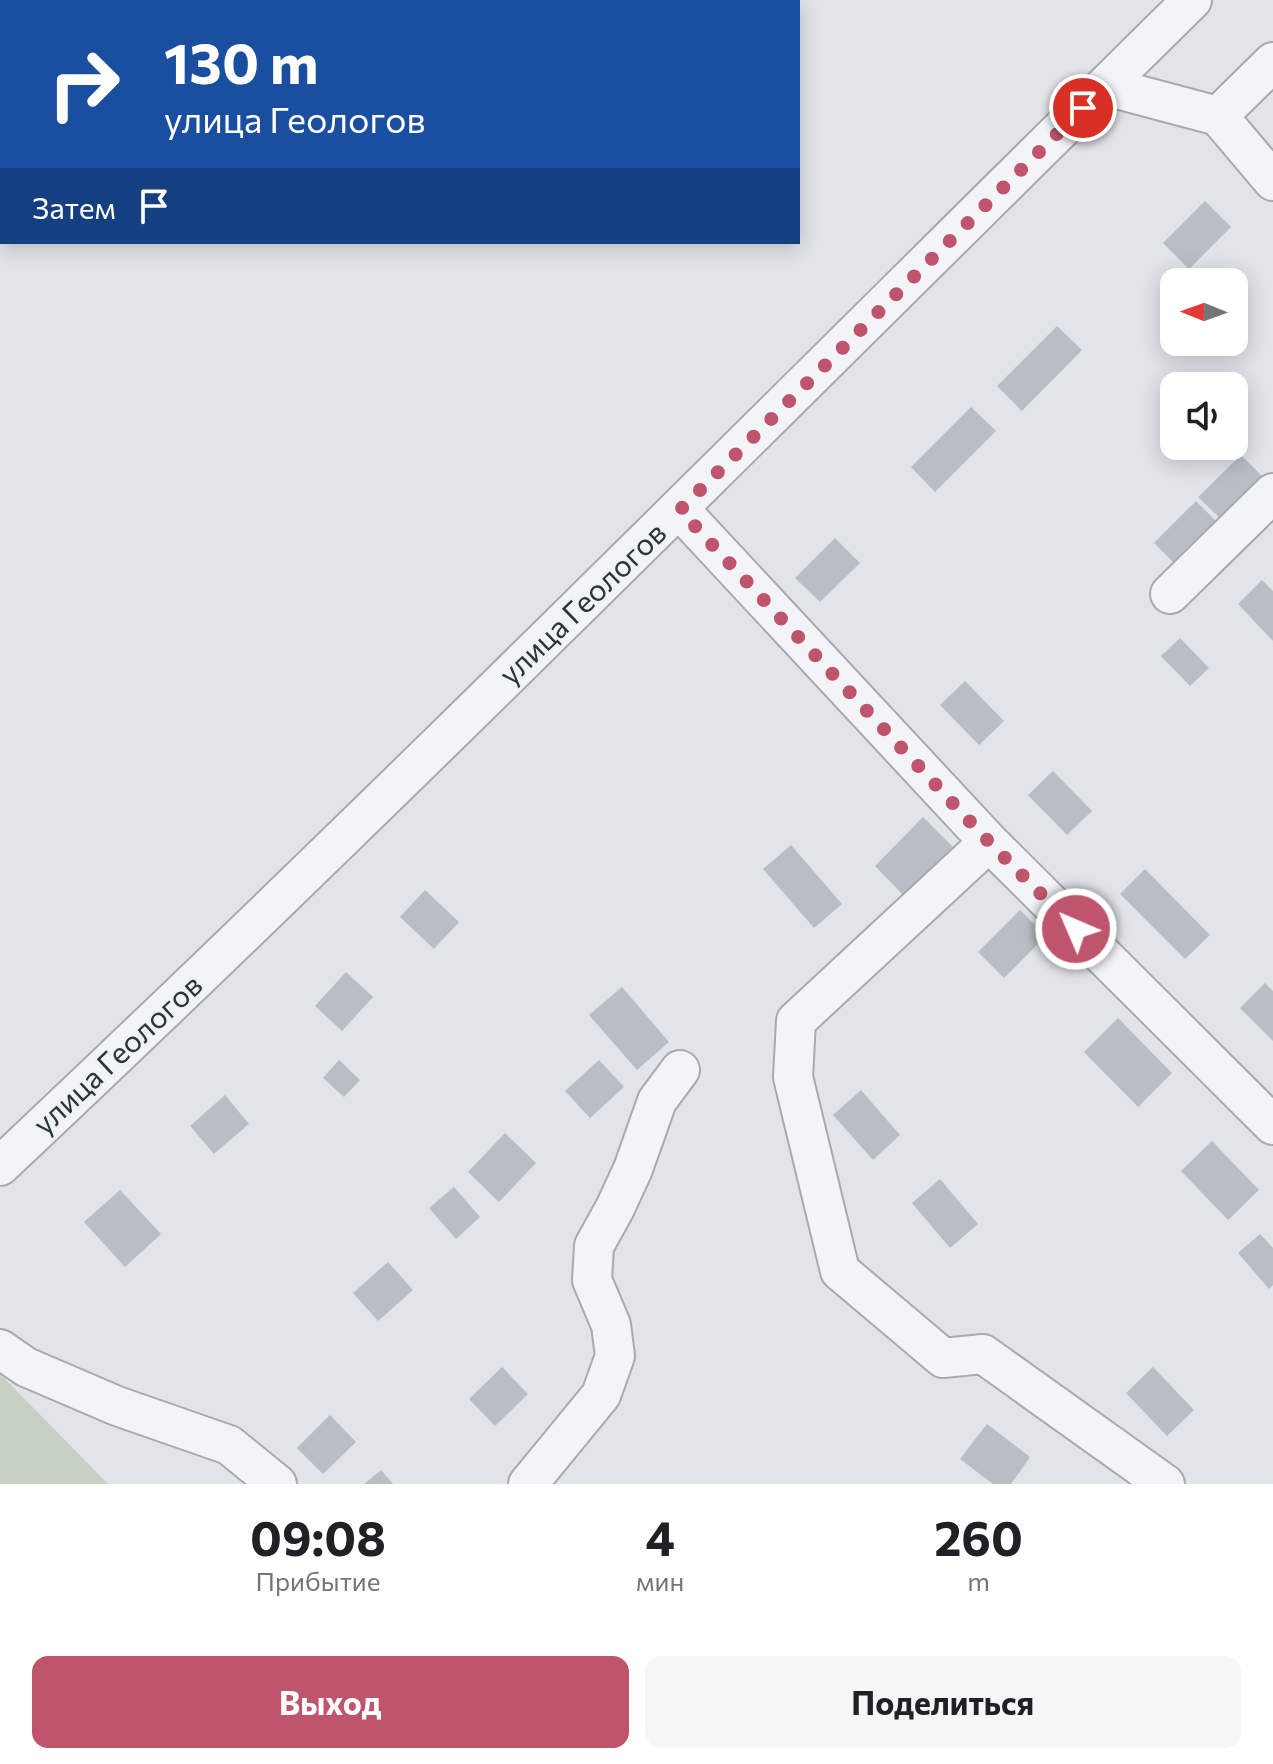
<!DOCTYPE html>
<html lang="ru">
<head>
<meta charset="utf-8">
<style>
	body { margin:0; font-family:Commissioner,sans-serif; background:#f6f6f6; color:#202124; height:100vh; display:flex; flex-direction:column; font-size:30px; white-space:nowrap }
	* { box-sizing:border-box; margin:0 }
	p { font-size:26px; color:#757577 }
	.icon { flex:none; width:44px; height:44px; fill:none; stroke:currentColor; stroke-width:2; stroke-linecap:round; stroke-linejoin:round }
	.map { position:relative; height:1484px; overflow:hidden }
	.panel { display:flex; flex-direction:column; background:#fff; flex:1 }
	.panel>* { flex:none }
	.banner { position:absolute; left:0px; top:0px; width:800px; height:244px; box-shadow:0 4px 20px #0003; background:#1a4fa0; color:#fff; overflow:hidden }
	.needle { width:52px; rotate:271deg }
	.fabs { position:absolute; left:1160px; top:268px; display:grid; gap:16px }
	.fabs a { display:grid; place-items:center; width:88px; height:88px; border-radius:16px; background:#fff; box-shadow:0 4px 20px #0003; font-size:40px }
	.pin { position:absolute; display:grid; place-items:center; width:68px; height:68px; color:#fff; margin:-34px; border:4px solid #fff; border-radius:50%; box-shadow:0 2px 8px #0007 }
	.me { position:absolute; width:88px; margin:-44px; rotate:315deg; stroke-linejoin:round; filter:drop-shadow(0 0 6px #0008) }
	.turn { display:flex; align-items:center; gap:28px; height:168px; padding:0 32px; font-size:36px }
	.turn .icon { width:104px; height:104px; stroke-width:2.5 }
	.turn b { display:block; font-size:56px; line-height:68px }
	.then { display:flex; align-items:center; height:76px; padding:0 32px; background:#0003; gap:16px; font-size:30px }
	.eta { display:flex; justify-content:space-evenly; align-items:center; height:136px; text-align:center }
	.eta b { font-size:48px; font-weight:700; line-height:56px }
	.button { display:flex; gap:16px; margin-top:auto; padding:16px 32px }
	.button a { flex:1; height:92px; border-radius:16px; background:#bf546d; color:#fff; font-size:32px; font-weight:700; line-height:92px; text-align:center }
	.button a+a { background:#f6f6f6; color:#202124 }
	.map>svg:first-child { display:block }
</style>
</head>
<body>
<div class="map">
<svg width="1273" height="1484" viewBox="0 0 1273 1484">
	<rect width="100%" height="100%" fill="#e1e4e8"/>
	<!-- green -->
	<path fill="#c7d1c3" d="M0,1374L108,1484H0Z"/>
	<!-- building -->
	<path fill="#b9bec4" d="M1205,201L1231,227L1189,269L1163,243Z
		M1057,326L1082,350L1022,411L997,386Z
		M971,407L996,431L935,492L911,467Z
		M1241,455L1267,481L1225,523L1198,497Z
		M1196,501L1222,527L1180,569L1154,543Z
		M835,538L860,563L820,602L795,578Z
		M1262,580L1273,591V641L1238,604Z
		M1180,638L1209,668L1190,686L1161,656Z
		M965,681L1004,721L979,745L940,705Z
		M1053,771L1092,811L1067,835L1028,795Z
		M923,817L954,848L905,897L875,866Z
		M791,845L842,904L814,928L763,869Z
		M1145,869L1210,935L1185,959L1120,894Z
		M425,890L459,922L434,949L400,917Z
		M1020,910L1046,936L1004,978L978,952Z
		M346,972L373,997L342,1031L315,1006Z
		M1265,983L1273,991V1041L1240,1008Z
		M622,987L669,1042L637,1070L589,1015Z
		M1118,1018L1172,1073L1138,1107L1084,1052Z
		M339,1060L360,1080L344,1097L323,1078Z
		M599,1060L624,1087L590,1118L565,1091Z
		M861,1090L900,1135L873,1160L833,1115Z
		M225,1095L249,1124L214,1154L190,1126Z
		M505,1133L536,1163L499,1202L468,1172Z
		M1212,1141L1259,1190L1228,1220L1181,1171Z
		M940,1179L978,1224L950,1248L912,1203Z
		M454,1187L480,1217L456,1239L429,1208Z
		M120,1190L161,1234L125,1267L84,1222Z
		M1260,1234L1273,1248V1285L1269,1289L1238,1253Z
		M388,1262L413,1290L378,1321L353,1293Z
		M502,1367L528,1394L495,1426L469,1399Z
		M1153,1367L1194,1410L1167,1436L1126,1393Z
		M330,1415L356,1442L323,1474L297,1448Z
		M987,1424L1030,1457L1011,1484H993L960,1459Z
		M381,1470L393,1484H364Z"/>
	<g fill="none" stroke-linecap="round" stroke-linejoin="round">
		<!-- minor casing -->
		<g stroke="#a7abb1" stroke-width="42">
			<path id="minor" d="M1105,86L1218,116L1273,181
				M1218,116L1273,62
				M680,510L989,842L1273,1125
				M1170,594L1273,493
				M989,842L796,1021L793,1077L840,1271L943,1358L983,1354L1165,1484
				M0,1166C405,785 796,390 1192,0
				M0,1349L26,1367L117,1406L229,1445L277,1484
				M528,1484L601,1395L615,1356L611,1325L592,1280L594,1246L615,1208L633,1169L657,1101L680,1070"/>
		</g>
		<!-- minor -->
		<use href="#minor" stroke="#f3f4f7" stroke-width="38"/>
	</g>
	<g fill="none" stroke-linecap="round" stroke-linejoin="round">
		<!-- route -->
		<path stroke="#bf546d" stroke-width="14" stroke-dasharray="0 25.2" d="M1076,929L989,842L680,510L1083,108"/>
	</g>
	<g text-anchor="middle" stroke-width="6" stroke-linejoin="round" paint-order="stroke">
		<!-- street labels -->
		<g font-size="30" fill="#2b333d" stroke="#f0f3f5">
			<text transform="translate(583 604) rotate(-44)" y="10">улица Геологов</text>
			<text transform="translate(118 1055) rotate(-43)" y="10">улица Геологов</text>
		</g>
	</g>
</svg>
<div class="fabs">
<a><svg class="needle" viewBox="-14 -14 28 28"><path d="M0-13l5 13h-10z" fill="#e53935"/><path d="M0 13l5-13h-10z" fill="#757577"/></svg></a>
<a><svg class="icon" aria-label="sound" viewBox="0 0 24 24"><path d="M4 9h4l5-4v14l-5-4H4zM17 9q2 3 0 6"/></svg></a>
</div>
<div class="pin" style="left:1083px;top:108px;background:#d93025"><svg class="icon" aria-label="arrive" viewBox="0 0 24 24"><path d="M6 21V4h12l-3 4 3 4H6"/></svg></div>
<svg class="me" style="left:1076px;top:929px" viewBox="-20 -20 40 40"><circle r="17" fill="#bf546d" stroke="#fff" stroke-width="3"/><path d="M0-11L8 9 0 5-8 9z" fill="#fff"/></svg>
<div class="banner">
<div class="turn"><svg class="icon" aria-label="right" viewBox="0 0 24 24"><path d="M7 20v-9h11M14 6l5 5-5 5"/></svg><div><b>130 m</b>улица Геологов</div></div>
<div class="then">Затем<svg class="icon" aria-label="arrive" viewBox="0 0 24 24"><path d="M6 21V4h12l-3 4 3 4H6"/></svg></div>
</div>
</div>
<section class="panel">
<div class="eta">
<div><b>09:08</b><p>Прибытие</p></div>
<div><b>4</b><p>мин</p></div>
<div><b>260</b><p>m</p></div>
</div>
<div class="button"><a>Выход</a><a>Поделиться</a></div>
</section>
</body>
</html>
